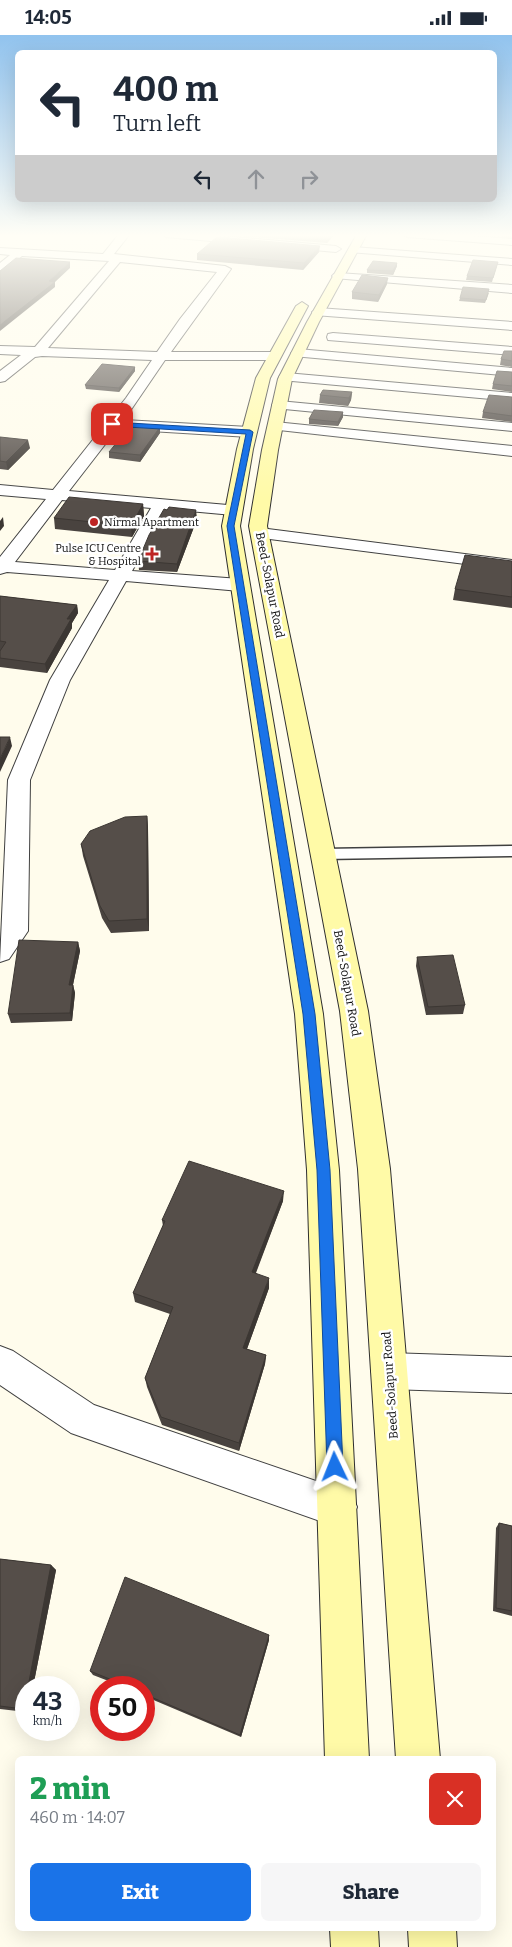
<!DOCTYPE html>
<html lang="en">
<head>
<meta charset="utf-8">
<style>
	body { margin:0; font-family:Bitter,serif; background:#f6f6f7; color:#1f2937; height:100vh; display:flex; flex-direction:column; font-size:19px; white-space:nowrap }
	* { box-sizing:border-box; margin:0 }
	p { font-size:16px; color:#747a83 }
	.icon { flex:none; width:28px; height:28px; fill:none; stroke:currentColor; stroke-width:2; stroke-linecap:round; stroke-linejoin:round }
	.map { position:relative; flex:1; overflow:hidden }
	.sheet { position:absolute; left:15px; top:1721px; width:481px; height:175px; display:flex; flex-direction:column; background:#fff; border-radius:8px; box-shadow:0 5px 20px #0002 }
	.sheet>* { flex:none }
	.hud { position:absolute; left:15px; top:15px; width:482px; height:152px; border-radius:8px; box-shadow:0 5px 20px #0002; background:#fff; color:#1f2937; overflow:hidden }
	.speed { position:absolute; left:15px; top:1641px; display:flex; gap:10px; font-size:25px; font-weight:700; text-align:center }
	.speed>* { display:grid; place-content:center; width:65px; height:65px; border-radius:50%; background:#fff; box-shadow:0 5px 20px #0002; line-height:1 }
	.speed small { font-size:12px; font-weight:400 }
	.speed .limit { border:8px solid #d22; background:#fff; color:#111 }
	.pin { position:absolute; display:grid; place-items:center; width:42px; height:42px; color:#fff; margin:-21px; border-radius:10px; box-shadow:0 2px 8px #0006 }
	.me { position:absolute; width:55px; margin:-28px; rotate:358deg; stroke-linejoin:round; filter:drop-shadow(0 0 4px #0008) }
	.turn { display:flex; align-items:center; gap:18px; height:105px; padding:0 15px; font-size:22px }
	.turn .icon { width:65px; height:65px; stroke-width:2.5 }
	.turn b { display:block; font-size:35px; line-height:42px }
	.lanes { display:flex; align-items:center; height:48px; padding:0 15px; background:#0003; justify-content:center; gap:25px; direction:ltr }
	.lanes .off { opacity:.35 }
	.round { display:grid; place-items:center; flex:none; width:52px; height:52px; border-radius:8px; background:#f6f6f7 }
	.headline { display:flex; align-items:center; justify-content:space-between; height:85px; padding:0 15px }
	h1 { font-size:30px; font-weight:800; line-height:38px; color:#1e9e55 }
	.primary-button { display:flex; gap:10px; margin-top:auto; padding:10px 15px }
	.primary-button a { flex:1; height:58px; border-radius:8px; background:#1a73e8; color:#fff; font-size:20px; font-weight:800; line-height:58px; text-align:center }
	.primary-button a+a { background:#f6f6f7; color:#1f2937 }
	.status { display:flex; justify-content:space-between; align-items:center; height:35px; padding:0 25px; background:#fff; direction:ltr }
	.status svg { height:14px; fill:currentColor }
	.map>svg:first-child { display:block }
</style>
</head>
<body>
<div class="status"><b>14:05</b><svg viewBox="0 0 49 12"><path d="M0 12V9h3v3zM5 12V6h3v6zM10 12V3h3v9zM15 12V0h3v12zM26 1h20v11H26zM47 4h2v5h-2z"/></svg></div>
<div class="map">
<svg width="512" height="1912" viewBox="0 0 512 1912">
	<rect width="100%" height="100%" fill="#fffcec"/>
	<g fill="none" stroke-linecap="round" stroke-linejoin="round">
		<!-- lane casing -->
		<g stroke="#404040" stroke-width="3">
			<path id="lane" d="M512,811V821L323,824L318,822L316,819L318,816L323,814Z"/>
		</g>
		<!-- street casing -->
		<g stroke="#404040" stroke-width="2">
			<path id="street" d="M119,199H130L114,219L225,231L231,234L171,317H274L281,321L274,325H165L124,385L249,392L254,394L257,397L254,400L249,402L117,394L69,456L239,471L241,475L239,479L233,480L167,474L132,536L240,544L247,546L249,550L247,554L240,556L126,546L70,645L30,745L28,896L9,924L0,927L8,745L50,645L109,545L7,537L0,539V522L46,464L0,460V450L53,455L126,363L152,325L42,321L35,322L5,346L0,347V336L21,320L0,319V311L35,312L109,226L22,221L4,236L0,237V228L10,220L0,219V213L103,219ZM120,227L217,237L180,284L157,317L48,313ZM62,465L151,473L115,535L15,527Z
				M161,199H201L336,211L341,214L336,217L166,202Z
				M402,199H447L512,204V210L407,202Z
				M353,212L512,224V230L349,217L348,215Z
				M338,238L512,250V258L334,243L332,241L334,239Z
				M318,273L512,287V295L314,280L312,277Z
				M333,298L512,312V320L328,305L327,302L328,299Z
				M298,314L512,333V341L293,321L291,318Z
				M286,338L512,358V366L281,345L279,342L281,339Z
				M279,366L512,388V396L274,373L272,370L274,367Z
				M275,387L512,411V421L270,394L268,391L270,388Z
				M260,493L512,525V535L254,502L251,498L254,494Z
				M0,1311L13,1316L94,1370L351,1458L357,1472L351,1486L337,1492L71,1398L0,1350Z
				M389,1318L512,1322V1358L389,1354L376,1349L371,1336L376,1323Z"/>
		</g>
		<!-- secondary casing -->
		<g stroke="#2f2f2f" stroke-width="2">
			<path id="secondary" d="M357,199H367L319,287L292,344L278,415L267,491L368,976L390,1134L440,1724H396L358,1134L340,976L249,491L262,415L278,344L307,287Z
				M302,267L308,271L270,343L253,414L240,491L323,979L339,1135L369,1724H325L307,1135L295,979L222,491L237,414L256,343L296,271Z
				M330,1894H378L379,1912H331Z
				M408,1894H456L457,1912H409Z"/>
		</g>
		<!-- lane -->
		<use href="#lane" fill="#fff" fill-rule="evenodd"/>
		<!-- street -->
		<use href="#street" fill="#fff" fill-rule="evenodd"/>
		<!-- secondary -->
		<use href="#secondary" fill="#fffaa7" fill-rule="evenodd"/>
	</g>
	<!-- wall -->
	<path fill="#49433f" d="M228,199H335L327,208L228,200Z
		M498,199H512V203L498,201Z
		M319,217L303,235L197,225V219Z
		M498,227L492,247L466,245L467,241Z
		M397,228V231L393,240L367,238V235Z
		M387,249L378,267L352,264V257Z
		M489,258L485,268L459,266L460,263Z
		M512,316V332L500,330L501,324Z
		M135,332V336L119,357L86,354L85,350Z
		M512,337V357L492,354L493,349Z
		M352,357L351,365L348,371L319,368L320,360Z
		M512,362V387L482,383L483,377Z
		M343,377V382L338,391L309,389V384Z
		M160,392V398L140,427L109,423V417Z
		M0,402L30,413L8,435L0,434Z
		M143,469L144,481L132,502L55,494L54,483Z
		M197,484L177,537L139,535L138,526Z
		M512,526V573L453,565L455,554Z
		M0,561L77,570L78,578L72,588V593L47,638L0,632Z
		M147,781L148,793L149,896L111,898L102,883L83,821L81,809Z
		M78,907L80,916L73,950L75,958L72,986L11,988L8,979Z
		M417,922L465,970L463,979L426,980L416,931Z
		M283,1166L256,1238L269,1253L247,1314L266,1320L265,1329L239,1416L162,1390L147,1352L145,1343L170,1279L135,1267L133,1258L163,1191L162,1185Z
		M499,1488L512,1491V1581L493,1576L496,1493Z
		M0,1524L51,1530L56,1535L33,1652H26V1677L0,1674Z
		M269,1600V1605L241,1702L144,1661V1652H124L93,1640L90,1636Z"/>
	<!-- shaded-wall -->
	<path fill="#3c3733" d="M329,199H335L327,208L328,201Z
		M320,211L319,217L303,235L304,228Z
		M70,227V233L55,247V252L0,296V290Z
		M397,228V231L393,240V236Z
		M388,243L387,249L378,267L379,260Z
		M135,332V336L119,357V353Z
		M352,357L351,365L348,371L349,363Z
		M343,377V382L338,391V387Z
		M160,392V398L140,427V420Z
		M28,405L30,413L8,435L6,427Z
		M143,469L144,481L132,502L131,491Z
		M196,475L197,484L177,537V529Z
		M3,482L4,491L0,496V486Z
		M77,570L78,578L72,588V593L47,638L45,629L67,584Z
		M10,702L12,711L0,737V724Z
		M147,781L148,793L149,896L147,884Z
		M78,907L80,916L71,959L69,950Z
		M73,950L75,958L72,986L70,978Z
		M284,1156L283,1166L252,1247V1237Z
		M269,1243V1253L244,1322L243,1313Z
		M266,1320L265,1329L239,1416V1408Z
		M51,1530L56,1535L33,1652H28Z
		M269,1600V1605L241,1702L240,1700Z
		M26,1659V1676L23,1674Z"/>
	<!-- building -->
	<path fill="#554e49" stroke="#3c3733" d="M304,199H329L328,201Z
		M217,202L320,211L304,228L197,219Z
		M16,223L70,227L49,246L55,247L0,290V236Z
		M473,225L498,227L493,243L467,241Z
		M373,226L397,228L393,236L367,235Z
		M362,240L388,243L379,260L352,257Z
		M463,252L489,254L486,265L460,263Z
		M504,316H512V326L501,324Z
		M102,329L135,332L119,353L85,350Z
		M497,336L512,337V351L493,349Z
		M323,355L352,357L349,363L320,360Z
		M489,360L512,362V381L483,377Z
		M314,375L343,377L338,387L309,384Z
		M131,390L160,392L140,420L109,417Z
		M0,402L28,405L6,427L0,426Z
		M69,462L143,469L131,491L54,483Z
		M169,472L196,475L177,529L138,526L149,500L164,474L167,475Z
		M465,520L512,526V562L455,554Z
		M0,561L77,570L67,584H71L45,629L0,623V616L6,607L0,606Z
		M0,702H10L0,724Z
		M147,781V884L109,886L100,871L81,809L90,796L125,782Z
		M19,905L78,907L69,950H73L70,978L8,979Z
		M453,920L465,970L428,972L417,922Z
		M189,1126L284,1156L252,1237L269,1243L243,1313L266,1320L239,1408L161,1382L145,1343L173,1272L133,1258L165,1186L162,1185Z
		M499,1488L512,1491V1576L496,1573Z
		M0,1524L51,1530L28,1652H26V1659L23,1674L0,1671Z
		M125,1542L269,1600L240,1700L144,1659V1652H129L90,1636Z"/>
	<!-- sky -->
	<linearGradient id="sky" x2="0" y2="1"><stop stop-color="#91c3ee"/><stop offset="0.43" stop-color="#fffef6"/><stop offset="1" stop-color="#fffef6" stop-opacity="0"/></linearGradient>
	<rect width="512" height="467" fill="url(#sky)"/>
	<!-- route -->
	<path fill="#1a73e8" stroke="#114b97" d="M112,387L250,395L253,397L234,491L315,979L330,1135L343,1432L341,1438L335,1440L330,1438L327,1432L317,1135L303,979L227,491L246,399L110,391Z"/>
	<!-- markers -->
	<g fill="#be2423" stroke="#fff" stroke-width="2">
		<circle cx="94" cy="487" r="5"/>
		<path d="M149.5 511.5h5v5h5v5h-5v5h-5v-5h-5v-5h5z"/>
	</g>
	<g text-anchor="middle" stroke-width="5" stroke-linejoin="round" paint-order="stroke">
		<!-- far-poi labels -->
		<g font-size="11" fill="#0d0d0d" stroke="#fff" text-anchor="start">
			<text x="104" y="491">Nirmal Apartment</text>
			<text x="141" y="517" text-anchor="end">Pulse ICU Centre<tspan x="141" dy="13">&amp; Hospital</tspan></text>
		</g>
		<!-- street labels -->
		<g font-size="12" fill="#0d0d0d" stroke="#fff">
			<text transform="translate(270 550) rotate(79)" y="4">Beed-Solapur Road</text>
			<text transform="translate(347 948) rotate(80)" y="4">Beed-Solapur Road</text>
			<text transform="translate(390 1350) rotate(-94)" y="4">Beed-Solapur Road</text>
		</g>
	</g>
</svg>
<div class="speed"><div>43<small>km/h</small></div><div class="limit">50</div></div>
<div class="pin" style="left:112px;top:389px;background:#d93025"><svg class="icon" aria-label="arrive" viewBox="0 0 24 24"><path d="M6 21V4h12l-3 4 3 4H6"/></svg></div>
<svg class="me" style="left:335px;top:1432px" viewBox="-20 -20 40 40"><path d="M0-17L14 15 0 8-14 15z" fill="#1a73e8" stroke="#fff" stroke-width="4"/></svg>
<div class="hud">
<div class="turn"><svg class="icon" aria-label="left" viewBox="0 0 24 24"><path d="M17 20v-9H6M10 6l-5 5 5 5"/></svg><div><b>400 m</b>Turn left</div></div>
<div class="lanes"><svg class="icon" aria-label="left" viewBox="0 0 24 24"><path d="M17 20v-9H6M10 6l-5 5 5 5"/></svg><svg class="icon off" aria-label="ahead" viewBox="0 0 24 24"><path d="M12 20V5M6 11l6-6 6 6"/></svg><svg class="icon off" aria-label="right" viewBox="0 0 24 24"><path d="M7 20v-9h11M14 6l5 5-5 5"/></svg></div>
</div>
<section class="sheet">
<div class="headline"><div><h1>2 min</h1><p>460 m · 14:07</p></div><a class="round" style="background:#d93025;color:#fff"><svg class="icon" aria-label="close" viewBox="0 0 24 24"><path d="M6 6l12 12M18 6L6 18"/></svg></a></div>
<div class="primary-button"><a>Exit</a><a>Share</a></div>
</section>
</div>
</body>
</html>
